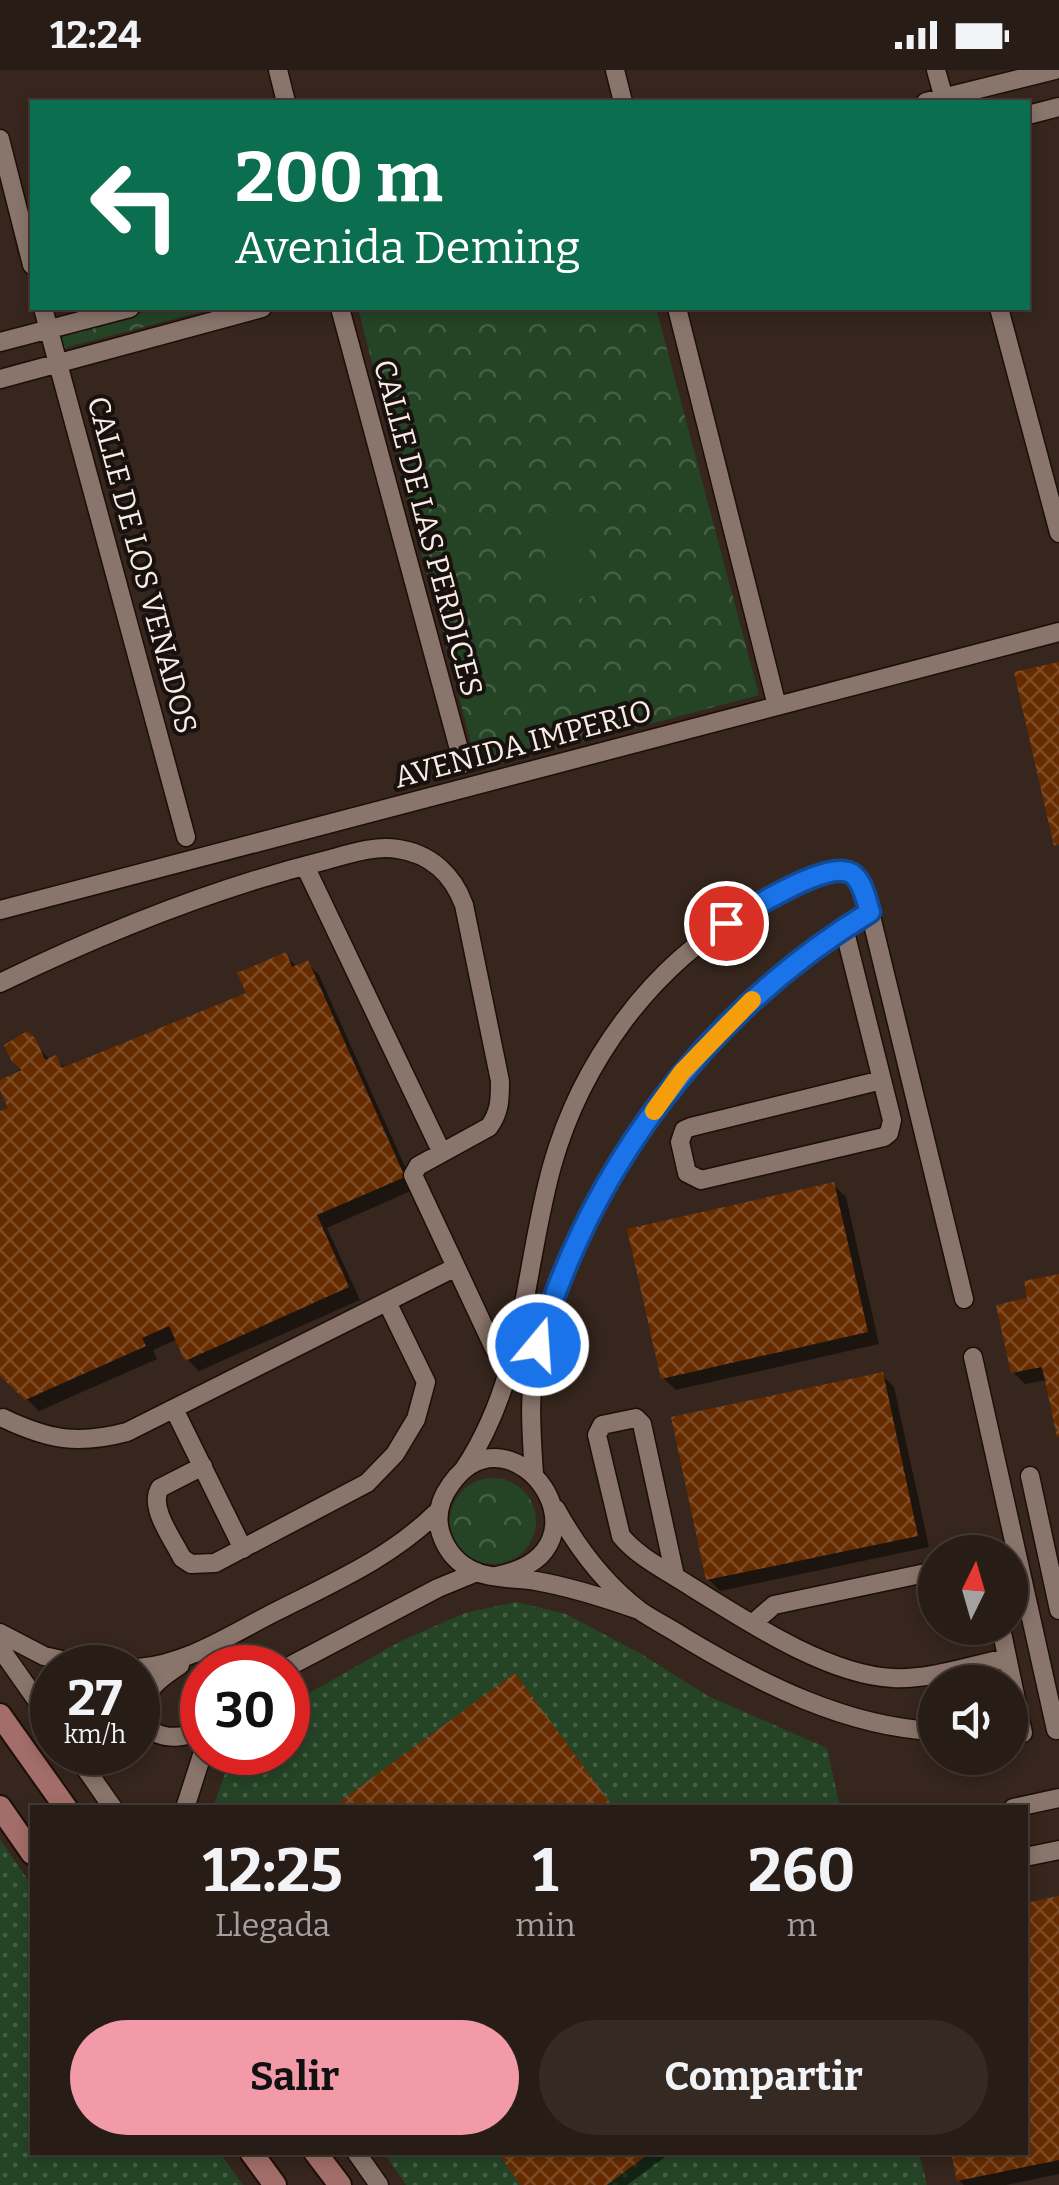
<!DOCTYPE html>
<html lang="es">
<head>
<meta charset="utf-8">
<style>
	body { margin:0; font-family:Bitter,serif; background:#342923; color:#f1f3f6; height:100vh; display:flex; flex-direction:column; font-size:38px; white-space:nowrap }
	* { box-sizing:border-box; margin:0 }
	p { font-size:32px; color:#a5a1a1 }
	.icon { flex:none; width:55px; height:55px; fill:none; stroke:currentColor; stroke-width:2; stroke-linecap:round; stroke-linejoin:round }
	.map { position:relative; flex:1; overflow:hidden }
	.drawer { position:absolute; left:30px; top:1735px; width:998px; height:350px; display:flex; flex-direction:column; background:#281c16; border-radius:0px; box-shadow:0 5px 15px #0003,0 0 0 2px #443a35 }
	.drawer>* { flex:none }
	.top-card { position:absolute; left:30px; top:30px; width:1000px; height:210px; border-radius:0px; box-shadow:0 5px 15px #0003,0 0 0 2px #443a35; background:#0b6e4f; color:#fff; overflow:hidden }
	.needle { width:65px; rotate:5deg }
	.fabs { position:absolute; left:918px; top:1465px; display:grid; gap:20px }
	.fabs a { display:grid; place-items:center; width:110px; height:110px; border-radius:50%; background:#281c16; box-shadow:0 5px 15px #0003,0 0 0 2px #443a35; font-size:50px }
	.speed { position:absolute; left:30px; top:1575px; display:flex; gap:20px; font-size:50px; font-weight:700; text-align:center }
	.speed>* { display:grid; place-content:center; width:130px; height:130px; border-radius:50%; background:#281c16; box-shadow:0 5px 15px #0003,0 0 0 2px #443a35; line-height:1 }
	.speed small { font-size:25px; font-weight:400 }
	.speed .limit { border:15px solid #d22; background:#fff; color:#111 }
	.pin { position:absolute; display:grid; place-items:center; width:85px; height:85px; color:#fff; margin:-42px; border:5px solid #fff; border-radius:50%; box-shadow:0 2px 10px #0007 }
	.me { position:absolute; width:110px; margin:-55px; rotate:18deg; stroke-linejoin:round; filter:drop-shadow(0 0 8px #0008) }
	.turn { display:flex; align-items:center; gap:35px; height:210px; padding:0 40px; font-size:45px }
	.turn .icon { width:130px; height:130px; stroke-width:2.5 }
	.turn b { display:block; font-size:70px; line-height:85px }
	.eta { display:flex; justify-content:space-evenly; align-items:center; height:170px; text-align:center }
	.eta b { font-size:60px; font-weight:700; line-height:70px }
	.button { display:flex; gap:20px; margin-top:auto; padding:20px 40px }
	.button a { flex:1; height:115px; border-radius:60px; background:#f39aa8; color:#111; font-size:40px; font-weight:700; line-height:115px; text-align:center }
	.button a+a { background:#342923; color:#f1f3f6 }
	.status { display:flex; justify-content:space-between; align-items:center; height:70px; padding:0 50px; background:#281c16; direction:ltr }
	.status svg { height:28px; fill:currentColor }
	.map>svg:first-child { display:block }
</style>
</head>
<body>
<div class="status"><b>12:24</b><svg viewBox="0 0 49 12"><path d="M0 12V9h3v3zM5 12V6h3v6zM10 12V3h3v9zM15 12V0h3v12zM26 1h20v11H26zM47 4h2v5h-2z"/></svg></div>
<div class="map">
<svg width="1059" height="2115" viewBox="0 0 1059 2115">
	<defs>
		<pattern id="grass-dots" width="8" height="8" patternUnits="userSpaceOnUse" patternTransform="scale(2.5)"><rect width="8" height="8" fill="#254426"/><path d="M2 2h.1M6 6h.1" fill="none" stroke="#455f46" stroke-width="1.8" stroke-linecap="round"/></pattern>
		<pattern id="park-crowns" width="20" height="18" patternUnits="userSpaceOnUse" patternTransform="scale(2.5)"><rect width="20" height="18" fill="#254426"/><path d="M2 6a3 3 0 1 1 6 0M12 15a3 3 0 1 1 6 0" fill="none" stroke="#455f46"/></pattern>
		<pattern id="building-cross-hatch" width="8" height="8" patternUnits="userSpaceOnUse" patternTransform="scale(2.5)"><rect width="8" height="8" fill="#662c00"/><path d="M0 0l8 8M0 8l8-8" fill="none" stroke="#7d4b25"/></pattern>
	</defs>
	<rect width="100%" height="100%" fill="#36261d"/>
	<!-- grass -->
	<path fill="url(#grass-dots)" d="M516,1532L566,1544L643,1585L708,1626L827,1678L840,1737L213,1738L232,1683L288,1682V1635L401,1571L465,1543Z
		M0,1769L32,1816V2082L220,2083L243,2115H0Z
		M384,2083H919L927,2115H406Z"/>
	<!-- park -->
	<path fill="url(#park-crowns)" d="M159,238H216L64,278L60,264Z
		M358,238H656L759,625L478,700Z
		M450 1451a43 43 0 1 1 86 0a43 43 0 1 1-86 0Z"/>
	<!-- garden -->
	<path fill="#254426" d="M580,441L600,524L557,534L537,452Z"/>
	<!-- shadow -->
	<path fill="#0007" d="M285,885L297,897L307,893L319,905L415,1119L327,1158L360,1230L199,1301L187,1289L178,1269L153,1280L157,1289L39,1341L0,1303V1044L11,1039L0,1013L26,1001L27,964L50,990L55,988L66,999L250,924Z
		M833,1115L846,1127L879,1274L676,1320L663,1308Z
		M1059,1207V1363L1047,1310L1025,1314L1013,1302L1030,1230Z
		M882,1305L894,1317L929,1477L720,1521L708,1509Z
		M1059,1828V2104L1006,2115H964L959,2110L1025,2082V1835Z
		M500,2082H672L627,2115H524Z"/>
	<!-- building -->
	<path fill="url(#building-cross-hatch)" d="M1059,592V774L1054,776L1014,602Z
		M286,882L292,897L308,890L405,1107L317,1145L349,1217L185,1291L169,1256L142,1268L146,1276L25,1330L0,1306V1041L8,1038L0,1020V1010L22,1000L11,990L4,975L27,961L36,969L45,990L56,985L62,998L246,923L237,903Z
		M834,1112L868,1262L661,1309L627,1159Z
		M1059,1204V1367H1057L1042,1297L1011,1303L996,1235L1027,1228L1024,1211Z
		M883,1302L918,1466L706,1510L671,1347Z
		M515,1603L614,1738H331Z
		M1059,1826V2090L957,2111L951,2082H1025V1833Z
		M497,2082H651L607,2115H521Z"/>
	<g fill="none" stroke-linecap="round" stroke-linejoin="round">
		<!-- minor casing -->
		<g stroke="#1d0e07" stroke-width="21">
			<path id="minor" d="M278,0L286,32
				M615,0L623,32
				M936,0L945,32
				M926,32L1055,0
				M1028,45L1059,37
				M0,69L32,195
				M43,238L186,767
				M340,238L463,694
				M677,238L777,636
				M999,238L1059,463
				M0,272L130,238
				M0,309L262,238
				M305,796L442,1083
				M0,840L1059,562
				M844,858L892,1050L889,1063L884,1067L701,1110L687,1103L680,1072L684,1060L691,1057L882,1010
				M0,913C103,863 211,819 323,791C346,785 373,775 398,779C431,784 453,805 464,835L500,1011C500,1029 500,1042 489,1057L418,1096L413,1105L494,1278L510,1300L531,1318
				M973,1287L1056,1660
				M174,1339L243,1479
				M3,1348C49,1370 78,1375 127,1362L454,1198
				M203,1396L160,1418C148,1437 173,1469 182,1488L191,1494L215,1493L367,1413L395,1384L416,1349L426,1312L387,1232
				M464,1399C526,1305 523,1201 552,1096C581,993 651,895 745,843C776,825 812,800 849,802L858,808L870,842L964,1229
				M534,1404C531,1360 528,1317 538,1274C550,1225 572,1178 596,1133C663,1013 752,914 870,842
				M1030,1406L1059,1540
				M556,1439C577,1477 604,1513 639,1540C653,1550 670,1558 685,1568C760,1613 846,1657 935,1661
				M496,1506C623,1481 512,1328 451,1414C440,1429 435,1446 441,1464C447,1482 459,1495 476,1502C494,1509 517,1508 536,1511C571,1517 605,1528 639,1540
				M675,1506L642,1354L636,1348L602,1355L597,1365L621,1466C638,1487 667,1501 690,1516C745,1550 827,1605 893,1608C930,1610 971,1595 1007,1588
				M752,1554L774,1535L935,1501
				M1001,1558L1023,1663
				M0,1563L44,1586L97,1598
				M0,1578L52,1652
				M180,1595C169,1603 156,1610 149,1622C126,1661 169,1678 202,1659
				M138,1598C187,1594 230,1565 273,1543C332,1513 391,1488 438,1441
				M286,1598L438,1518L477,1502
				M74,1682L113,1738
				M185,1738L203,1682
				M1013,1738L1059,1728
				M1025,1787L1059,1780
				M356,2082L379,2115"/>
		</g>
		<!-- major casing -->
		<g stroke="#1d0e07" stroke-width="26">
			<path id="major" d="M0,1645L66,1738
				M0,1737L32,1783
				M251,2082L275,2115
				M315,2082L340,2115"/>
		</g>
		<!-- minor -->
		<use href="#minor" stroke="#89756b" stroke-width="18"/>
		<!-- major -->
		<use href="#major" stroke="#a36e69" stroke-width="22"/>
	</g>
	<g fill="none" stroke-linecap="round" stroke-linejoin="round">
		<!-- route casing -->
		<g stroke="#114b97" stroke-width="25">
			<path id="route" d="M538,1275C592,1095 709,940 870,842C866,830 862,806 848,802C822,793 750,840 726,853"/>
		</g>
		<!-- route -->
		<use href="#route" stroke="#1a73e8" stroke-width="18"/>
		<!-- slow -->
		<path stroke="#f59e0b" stroke-width="18" d="M654,1041L682,1002L752,930"/>
	</g>
	<g text-anchor="middle" stroke-width="8" stroke-linejoin="round" paint-order="stroke">
		<!-- street labels -->
		<g font-size="30" fill="#f7ece6" stroke="#18110d">
			<text transform="translate(428 458) rotate(75)" y="10">CALLE DE LAS PERDICES</text>
			<text transform="translate(142 495) rotate(75)" y="10">CALLE DE LOS VENADOS</text>
			<text transform="translate(523 674) rotate(-15)" y="10">AVENIDA IMPERIO</text>
		</g>
	</g>
</svg>
<div class="fabs">
<a><svg class="needle" viewBox="-14 -14 28 28"><path d="M0-13l5 13h-10z" fill="#e53935"/><path d="M0 13l5-13h-10z" fill="#a5a1a1"/></svg></a>
<a><svg class="icon" aria-label="sound" viewBox="0 0 24 24"><path d="M4 9h4l5-4v14l-5-4H4zM17 9q2 3 0 6"/></svg></a>
</div>
<div class="speed"><div>27<small>km/h</small></div><div class="limit">30</div></div>
<div class="pin" style="left:726px;top:853px;background:#d93025"><svg class="icon" aria-label="arrive" viewBox="0 0 24 24"><path d="M6 21V4h12l-3 4 3 4H6"/></svg></div>
<svg class="me" style="left:538px;top:1275px" viewBox="-20 -20 40 40"><circle r="17" fill="#1a73e8" stroke="#fff" stroke-width="3"/><path d="M0-11L8 9 0 5-8 9z" fill="#fff"/></svg>
<div class="top-card">
<div class="turn"><svg class="icon" aria-label="left" viewBox="0 0 24 24"><path d="M17 20v-9H6M10 6l-5 5 5 5"/></svg><div><b>200 m</b>Avenida Deming</div></div>
</div>
<section class="drawer">
<div class="eta">
<div><b>12:25</b><p>Llegada</p></div>
<div><b>1</b><p>min</p></div>
<div><b>260</b><p>m</p></div>
</div>
<div class="button"><a>Salir</a><a>Compartir</a></div>
</section>
</div>
</body>
</html>
